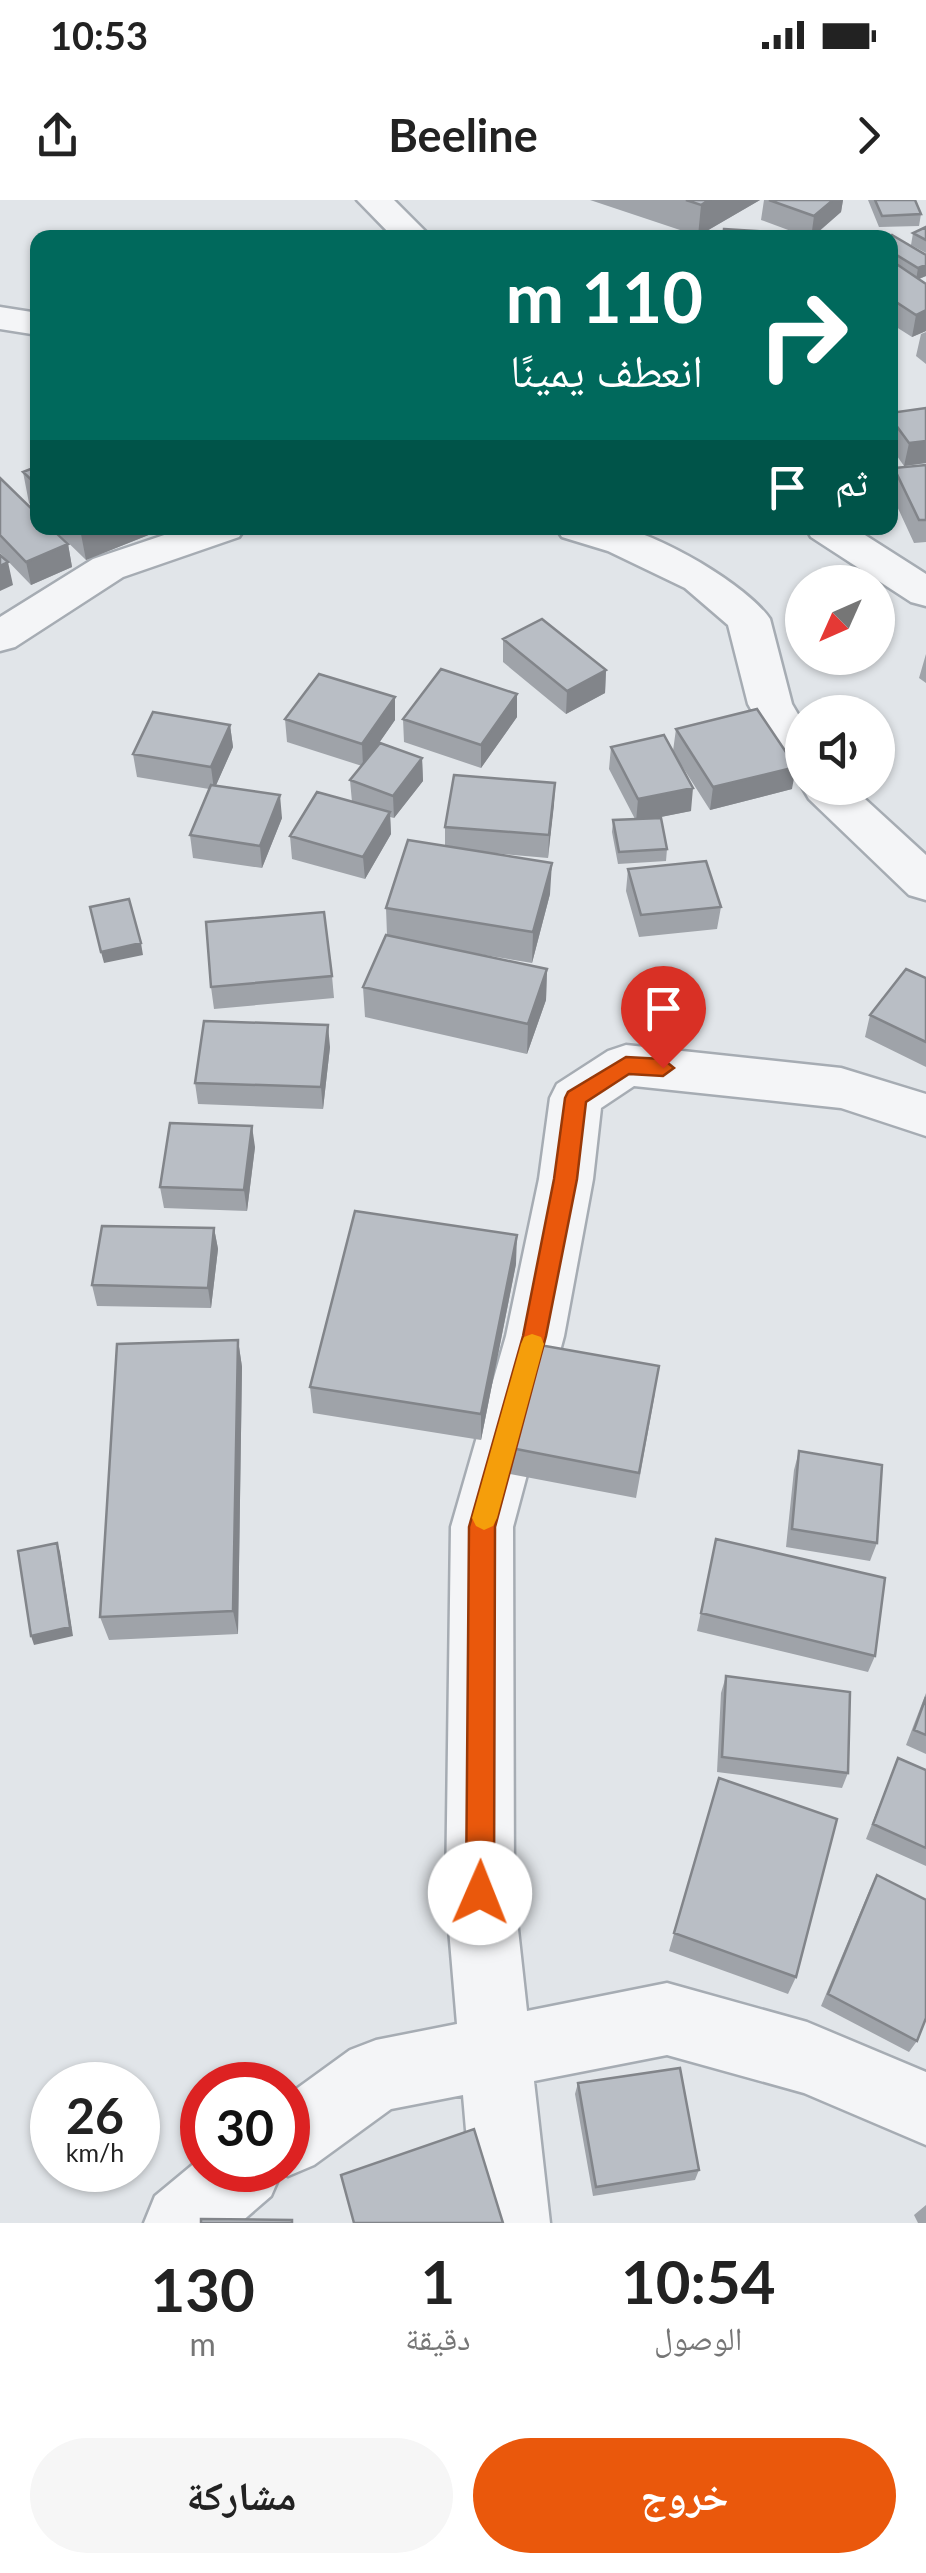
<!DOCTYPE html>
<html lang="ar">
<head>
<meta charset="utf-8">
<style>
	body { margin:0; font-family:Lato,"Noto Naskh Arabic",sans-serif; background:#f6f6f6; color:#222; direction:rtl; height:100vh; display:flex; flex-direction:column; font-size:38px; white-space:nowrap }
	* { box-sizing:border-box; margin:0 }
	p { font-size:32px; color:#767676 }
	.icon { flex:none; width:55px; height:55px; fill:none; stroke:currentColor; stroke-width:2; stroke-linecap:round; stroke-linejoin:round }
	.map { position:relative; height:2023px; overflow:hidden; direction:ltr }
	.details { display:flex; flex-direction:column; background:#fff; flex:1 }
	.details>* { flex:none }
	.hud { position:absolute; left:30px; top:30px; width:868px; height:305px; border-radius:20px; box-shadow:0 2px 8px #0004; direction:rtl; background:#00695c; color:#fff; overflow:hidden }
	.needle { width:65px; rotate:225deg }
	.controls { position:absolute; left:785px; top:365px; display:grid; gap:20px }
	.controls a { display:grid; place-items:center; width:110px; height:110px; border-radius:50%; background:#fff; box-shadow:0 2px 8px #0004; font-size:50px }
	.speed { position:absolute; left:30px; top:1862px; display:flex; gap:20px; font-size:50px; font-weight:700; text-align:center }
	.speed>* { display:grid; place-content:center; width:130px; height:130px; border-radius:50%; background:#fff; box-shadow:0 2px 8px #0004; line-height:1 }
	.speed small { font-size:25px; font-weight:400 }
	.speed .limit { border:15px solid #d22; background:#fff; color:#111 }
	.pin { position:absolute; display:grid; place-items:center; width:85px; height:85px; color:#fff; margin:-102px -42px; border-radius:50% 50% 50% 0; rotate:-45deg; box-shadow:0 0 10px #0007 }
	.pin .icon { rotate:45deg }
	.me { position:absolute; width:110px; margin:-55px; rotate:1deg; stroke-linejoin:round; filter:drop-shadow(0 0 8px #0008) }
	.turn { display:flex; align-items:center; gap:35px; height:210px; padding:0 30px; font-size:45px }
	.turn .icon { width:130px; height:130px; stroke-width:2.5 }
	.turn b { display:block; font-size:70px; line-height:85px }
	.then { display:flex; align-items:center; height:95px; padding:0 30px; background:#0003; gap:20px; font-size:38px }
	.eta { display:flex; justify-content:space-evenly; align-items:center; height:170px; text-align:center }
	.eta b { font-size:60px; font-weight:700; line-height:70px }
	.action { display:flex; gap:20px; margin-top:auto; padding:20px 30px }
	.action a { flex:1; height:115px; border-radius:60px; background:#ea580c; color:#fff; font-size:40px; font-weight:700; line-height:115px; text-align:center }
	.action a+a { background:#f6f6f6; color:#222 }
	.status { display:flex; justify-content:space-between; align-items:center; height:70px; padding:0 50px; background:#fff; direction:ltr }
	.status svg { height:28px; fill:currentColor }
	header { display:flex; justify-content:space-between; align-items:center; height:130px; padding:0 30px; background:#fff; font-size:45px; font-weight:700 }
	.map>svg:first-child { display:block }
</style>
</head>
<body>
<div class="status"><b>10:53</b><svg viewBox="0 0 49 12"><path d="M0 12V9h3v3zM5 12V6h3v6zM10 12V3h3v9zM15 12V0h3v12zM26 1h20v11H26zM47 4h2v5h-2z"/></svg></div>
<header><svg class="icon" aria-label="forward" viewBox="0 0 24 24"><path d="M9 5l7 7-7 7"/></svg>Beeline<svg class="icon" aria-label="share" viewBox="0 0 24 24"><path d="M12 15V3M7 8l5-5 5 5M5 13v7h14v-7"/></svg></header>
<div class="map">
<svg width="926" height="2023" viewBox="0 0 926 2023">
	<rect width="100%" height="100%" fill="#e1e5e9"/>
	<g fill="none" stroke-linecap="round" stroke-linejoin="round">
		<!-- minor casing -->
		<g stroke="#a6acb3" stroke-width="5">
			<path id="minor" d="M357,0H394L432,38H394Z
				M0,107L38,113V135L0,129Z
				M185,328H245L239,337L123,377L15,447L0,451V417L93,359Z
				M556,328C576,327 599,325 619,328C658,333 748,386 770,419L792,504L802,521V575L786,571L748,504L728,425L685,388L608,351L562,337Z
				M806,328H854L926,374V406L911,402L811,337Z
				M802,587L853,588L926,655V700L909,695L809,599Z
				M626,845L841,868L926,894V936L841,908L634,886L601,908L593,979L564,1136L513,1327L514,1693L527,1811L667,1783L807,1822L926,1872V1945L804,1893L667,1855L534,1881L550,2023H474L463,1895L391,1909L314,1965L288,1976L281,1973L271,1996L240,2023H144L155,1996L202,1957V1970H288V1895L350,1850L376,1840L457,1824L446,1693L451,1327L506,1136L539,979L550,898L557,884L608,851Z"/>
		</g>
		<!-- minor -->
		<use href="#minor" fill="#f4f5f7" fill-rule="evenodd"/>
	</g>
	<!-- wall -->
	<path fill="#9fa3a9" d="M590,0H760L698,36Z
		M764,0H843L841,12L815,35L799,34L761,20Z
		M868,0H915L921,14L919,26L879,27Z
		M926,27V53L911,45L913,33Z
		M890,38L926,55V76L919,79L926,131L912,137L890,123Z
		M926,132V164L916,156L921,134Z
		M926,208V263L904,266L890,246V213Z
		M926,265V342L914,343L890,291L894,268Z
		M38,266V312L29,303L23,272Z
		M0,278L68,344L72,367L31,385L0,353Z
		M53,328H166L86,360Z
		M503,439L606,470L605,493L566,514L503,462Z
		M926,454V483L919,478Z
		M517,494V517L481,568L404,542L403,519Z
		M285,519L395,520L372,553L422,558L423,581L394,618L390,617L391,634L365,679L292,659L290,636L352,602L350,580L362,566L287,542Z
		M230,525L233,547L216,585L282,618L262,668L193,658L190,635L209,589L137,577L133,554Z
		M676,529L792,589L710,610L673,552L691,611L655,618L667,649L666,661L618,664L612,632L613,620L635,619L609,569L611,547L673,551Z
		M555,583L548,658L492,653L550,694L532,763L472,753L547,769L546,800L527,854L365,817L363,787L387,735L386,708L445,646V627Z
		M628,669L721,707L717,729L639,737L626,691Z
		M332,776L334,798L214,809L211,787Z
		M926,778V867L865,837L870,815Z
		M330,847L323,909L198,904L195,883Z
		M255,947L247,1011L164,1008L160,987Z
		M214,1028L218,1049L211,1108L97,1106L92,1085Z
		M516,1064L481,1240L313,1213L310,1187Z
		M238,1140L242,1167L238,1434L109,1440L100,1417Z
		M655,1193L636,1298L510,1274L511,1248Z
		M799,1251L877,1343L870,1361L786,1347L794,1270Z
		M716,1339L875,1456L868,1472L697,1431Z
		M726,1476L848,1573L842,1588L717,1572L721,1493Z
		M926,1493V1554L906,1545Z
		M898,1558L926,1570V1666L866,1639Z
		M719,1578L796,1777L788,1794L669,1751Z
		M877,1675L917,1841L909,1852L821,1806L870,1689Z
		M578,1883L699,1970L695,1980L593,1996L575,1894Z
		M926,2005V2023H918L914,2015Z"/>
	<!-- shaded-wall -->
	<path fill="#82858a" d="M709,0H760L698,36L701,5Z
		M833,0H843L841,12L811,38L814,16Z
		M926,65V76L916,80L918,68Z
		M926,110V131L912,137L916,115Z
		M926,241V263L904,266L909,243Z
		M894,255L890,277V257Z
		M83,328H166L86,360L80,329Z
		M68,344L72,367L31,385L26,362Z
		M8,362L13,385L0,391V366Z
		M606,470L605,493L566,514L567,491Z
		M517,494V517L481,568V545Z
		M395,497V520L363,566L362,544Z
		M230,525L233,547L214,590L211,567Z
		M422,558L423,581L394,618L393,596Z
		M796,567L792,589L710,610L713,587Z
		M555,583L554,605L548,658L549,635Z
		M693,588L691,611L636,622L638,599Z
		M280,595L282,618L262,668L260,646Z
		M390,612L391,634L365,679L363,657Z
		M552,663L550,694L532,763L533,732Z
		M141,743L143,755L104,763L101,752Z
		M547,769L546,800L527,854L528,824Z
		M328,825L330,847L323,909L321,887Z
		M252,926L255,947L247,1011L244,990Z
		M214,1028L218,1049L211,1108L208,1088Z
		M517,1035L516,1064L481,1240V1214Z
		M238,1140L242,1167L238,1434L233,1411Z
		M57,1343L60,1352L73,1436L34,1445L31,1436Z"/>
	<!-- building -->
	<path fill="#b9bec5" stroke="#82858a" stroke-width="2.5" d="M686,0H709L701,5Z
		M769,0H833L814,16Z
		M875,0H915L921,14L882,16Z
		M926,27V40L913,33Z
		M724,29L816,35V38H723Z
		M66,32L101,38H62Z
		M892,35L926,55V65L918,68L890,51V38H886Z
		M892,61L926,84V110L916,115L890,98V62Z
		M926,208V241L909,243L890,217V213Z
		M926,265V320H919L894,268Z
		M38,266V286L23,272Z
		M0,278L38,315V328H51L68,344L26,362L0,335Z
		M0,355L8,362L0,366Z
		M542,419L606,470L567,491L503,439Z
		M441,469L517,494L481,545L403,519Z
		M319,474L395,497L362,544L285,519Z
		M757,509L796,567L713,587L676,529Z
		M153,512L230,525L211,567L133,554Z
		M664,535L693,588L638,599L611,547Z
		M380,543L422,558L393,596L350,580Z
		M454,575L555,583L549,635L445,627Z
		M211,585L280,595L260,646L190,635Z
		M317,592L390,612L363,657L290,636Z
		M661,618L667,649L619,652L613,620Z
		M408,640L552,663L533,732L386,708Z
		M706,661L721,707L641,715L628,669Z
		M129,699L141,743L101,752L90,707Z
		M324,712L332,776L211,787L206,722Z
		M386,735L547,769L528,824L363,787Z
		M906,769L926,778V842L870,815Z
		M204,821L328,825L321,887L195,883Z
		M170,923L252,926L244,990L160,987Z
		M355,1011L517,1035L481,1214L310,1187Z
		M102,1026L214,1028L208,1088L92,1085Z
		M238,1140L233,1411L100,1417L117,1144Z
		M534,1144L659,1166L639,1273L511,1248Z
		M799,1251L882,1265L877,1343L792,1329Z
		M716,1339L885,1378L875,1456L701,1413Z
		M57,1343L70,1427L31,1436L18,1351Z
		M726,1476L850,1492L848,1573L722,1557Z
		M926,1497V1535L914,1530Z
		M898,1558L926,1570V1648L873,1624Z
		M719,1578L837,1619L796,1777L674,1733Z
		M877,1675L926,1700V1818L917,1841L828,1794Z
		M680,1868L699,1970L596,1987L578,1883Z
		M474,1929L503,2023H354L341,1975Z
		M201,2019L292,2020V2023H201Z"/>
	<!-- route -->
	<path fill="#ea580c" stroke="#983908" stroke-width="2.5" d="M626,857L663,859L674,868L663,876L629,874L586,902L577,979L546,1136L495,1327L494,1693L490,1703L480,1707L470,1703L466,1693L469,1327L523,1136L554,979L565,898L568,892Z"/>
	<!-- slow -->
	<path fill="#f59e0b" d="M532,1134L541,1137L544,1144L497,1318L493,1326L484,1330L476,1326L472,1318L521,1144L524,1137Z"/>
</svg>
<div class="controls">
<a><svg class="needle" viewBox="-14 -14 28 28"><path d="M0-13l5 13h-10z" fill="#e53935"/><path d="M0 13l5-13h-10z" fill="#767676"/></svg></a>
<a><svg class="icon" aria-label="sound" viewBox="0 0 24 24"><path d="M4 9h4l5-4v14l-5-4H4zM17 9q2 3 0 6"/></svg></a>
</div>
<div class="speed"><div>26<small>km/h</small></div><div class="limit">30</div></div>
<div class="pin" style="left:663px;top:868px;background:#d93025"><svg class="icon" aria-label="arrive" viewBox="0 0 24 24"><path d="M6 21V4h12l-3 4 3 4H6"/></svg></div>
<svg class="me" style="left:480px;top:1693px" viewBox="-20 -20 40 40"><circle r="19" fill="#fff"/><path d="M0-13L10 11 0 6-10 11z" fill="#ea580c"/></svg>
<div class="hud">
<div class="turn"><svg class="icon" aria-label="right" viewBox="0 0 24 24"><path d="M7 20v-9h11M14 6l5 5-5 5"/></svg><div><b>110 m</b>انعطف يمينًا</div></div>
<div class="then">ثم<svg class="icon" aria-label="arrive" viewBox="0 0 24 24"><path d="M6 21V4h12l-3 4 3 4H6"/></svg></div>
</div>
</div>
<section class="details">
<div class="eta">
<div><b>10:54</b><p>الوصول</p></div>
<div><b>1</b><p>دقيقة</p></div>
<div><b>130</b><p>m</p></div>
</div>
<div class="action"><a>خروج</a><a>مشاركة</a></div>
</section>
</body>
</html>
